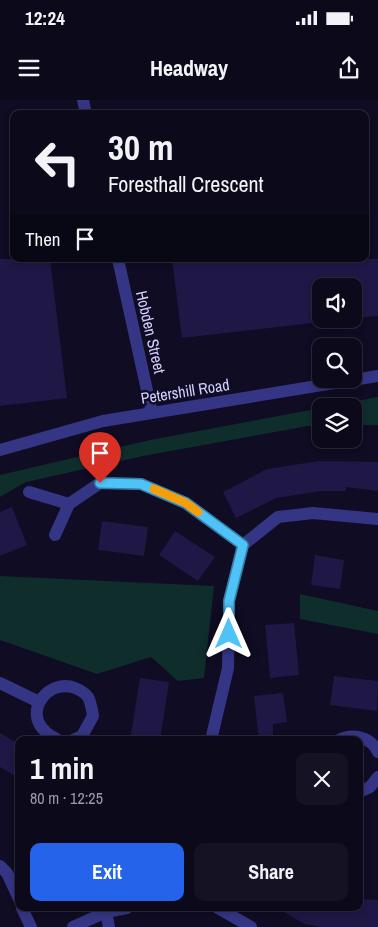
<!DOCTYPE html>
<html lang="en">
<head>
<meta charset="utf-8">
<style>
	body { margin:0; font-family:"Archivo Narrow",sans-serif; background:#141223; color:#f1f3f6; height:100vh; display:flex; flex-direction:column; font-size:19px; white-space:nowrap }
	* { box-sizing:border-box; margin:0 }
	p { font-size:16px; color:#9a9aa2 }
	.icon { flex:none; width:28px; height:28px; fill:none; stroke:currentColor; stroke-width:2; stroke-linecap:round; stroke-linejoin:round }
	.map { position:relative; flex:1; overflow:hidden }
	.panel { position:absolute; left:15px; top:636px; width:348px; height:175px; display:flex; flex-direction:column; background:#0b091a; border-radius:10px; box-shadow:0 2px 8px #0003,0 0 0 1px #2b2a39 }
	.panel>* { flex:none }
	.banner { position:absolute; left:10px; top:10px; width:359px; height:152px; border-radius:10px; box-shadow:0 2px 8px #0003,0 0 0 1px #2b2a39; background:#0b091a; color:#f1f3f6; overflow:hidden }
	.fabs { position:absolute; left:312px; top:178px; display:grid; gap:10px }
	.fabs a { display:grid; place-items:center; width:50px; height:50px; border-radius:10px; background:#0b091a; box-shadow:0 2px 8px #0003,0 0 0 1px #2b2a39; font-size:25px }
	.pin { position:absolute; display:grid; place-items:center; width:42px; height:42px; color:#fff; margin:-51px -21px; border-radius:50% 50% 50% 0; rotate:-45deg; box-shadow:0 0 5px #0007 }
	.pin .icon { rotate:45deg }
	.me { position:absolute; width:55px; margin:-28px; rotate:0deg; stroke-linejoin:round; filter:drop-shadow(0 0 4px #0008) }
	.turn { display:flex; align-items:center; gap:18px; height:105px; padding:0 15px; font-size:22px }
	.turn .icon { width:65px; height:65px; stroke-width:2.5 }
	.turn b { display:block; font-size:35px; line-height:42px }
	.then { display:flex; align-items:center; height:48px; padding:0 15px; background:#0003; gap:10px; font-size:19px }
	.round { display:grid; place-items:center; flex:none; width:52px; height:52px; border-radius:10px; background:#141223 }
	.summary { display:flex; align-items:center; justify-content:space-between; height:85px; padding:0 15px }
	h1 { font-size:30px; font-weight:800; line-height:38px }
	.action { display:flex; gap:10px; margin-top:auto; padding:10px 15px }
	.action a { flex:1; height:58px; border-radius:10px; background:#2563eb; color:#fff; font-size:20px; font-weight:800; line-height:58px; text-align:center }
	.action a+a { background:#141223; color:#f1f3f6 }
	.status { display:flex; justify-content:space-between; align-items:center; height:35px; padding:0 25px; background:#0b091a; direction:ltr }
	.status svg { height:14px; fill:currentColor }
	header { display:flex; justify-content:space-between; align-items:center; height:65px; padding:0 15px; background:#0b091a; font-size:22px; font-weight:800 }
	.map>svg:first-child { display:block }
</style>
</head>
<body>
<div class="status"><b>12:24</b><svg viewBox="0 0 49 12"><path d="M0 12V9h3v3zM5 12V6h3v6zM10 12V3h3v9zM15 12V0h3v12zM26 1h20v11H26zM47 4h2v5h-2z"/></svg></div>
<header><svg class="icon" aria-label="menu" viewBox="0 0 24 24"><path d="M4 6h16M4 12h16M4 18h16"/></svg>Headway<svg class="icon" aria-label="share" viewBox="0 0 24 24"><path d="M12 15V3M7 8l5-5 5 5M5 13v7h14v-7"/></svg></header>
<div class="map">
<svg width="378" height="827" viewBox="0 0 378 827">
	<rect width="100%" height="100%" fill="#0f0c23"/>
	<!-- green -->
	<path fill="#0f2d2b" d="M378,297V325H354V306H330Z
		M321,308V326H308L143,356L26,382L0,397V375L150,340Z
		M0,476L214,486L204,578L178,581L151,557L97,574L0,540Z
		M300,494L378,511V534L300,519Z"/>
	<!-- building -->
	<path fill="#1f1745" d="M0,159H50L67,298L0,306Z
		M172,159H378V216L354,218V186H321V222L182,238Z
		M319,361L378,362V391L346,387V391H321L276,398L236,418L223,392L267,369Z
		M12,407L27,445L0,456V412Z
		M102,421L148,427L144,456L98,450Z
		M175,431L215,457L198,481L159,455Z
		M315,455L344,460L340,489L311,485Z
		M294,523L299,575L270,578L265,525Z
		M334,576L378,581L377,611L330,605Z
		M140,578L169,582L160,640H130Z
		M283,593L287,622L273,624V640H259L254,596Z
		M0,633L19,644V678L0,667Z
		M359,799L378,800V827H320L305,824L276,808H359Z"/>
	<g fill="none" stroke-linecap="round" stroke-linejoin="round">
		<!-- minor -->
		<path stroke="#353585" stroke-width="12" d="M83,0L86,14
			M118,159L152,313
			M0,350L103,321L378,276
			M29,392L69,404
			M55,435L69,404L100,383L141,384L185,403L243,445
			M0,583L39,602
			M58,640C54,637 48,635 45,631C23,611 49,578 75,588C80,590 85,593 88,597C91,602 92,610 93,616L82,636L73,640
			M211,640L228,568L229,501L243,445L278,417L313,413L378,419
			M339,640C353,633 371,637 378,652
			M359,692L370,687L378,677
			M0,766L7,773L19,799
			M22,808L31,827
			M218,808L251,827
			M106,812L109,827
			M73,827L106,812L127,808"/>
	</g>
	<g fill="none" stroke-linecap="round" stroke-linejoin="round">
		<!-- route casing -->
		<g stroke="#337fa1" stroke-width="12">
			<path id="route" d="M100,383L141,384L186,403L243,445L229,501V534"/>
		</g>
		<!-- route -->
		<use href="#route" stroke="#4fc3f7" stroke-width="9"/>
		<!-- slow -->
		<path stroke="#f59e0b" stroke-width="9" d="M154,389L186,403L198,412"/>
	</g>
	<g text-anchor="middle" stroke-width="5" stroke-linejoin="round" paint-order="stroke">
		<!-- street labels -->
		<g font-size="16" fill="#d2cfff" stroke="#0f0c23">
			<text transform="translate(151 232) rotate(77)" y="6">Hobden Street</text>
			<text transform="translate(185 291) rotate(-9)" y="6">Petershill Road</text>
		</g>
	</g>
</svg>
<div class="fabs">
<a><svg class="icon" aria-label="sound" viewBox="0 0 24 24"><path d="M4 9h4l5-4v14l-5-4H4zM17 9q2 3 0 6"/></svg></a>
<a><svg class="icon" aria-label="search" viewBox="0 0 24 24"><circle cx="10" cy="10" r="6"/><path d="M15 15l6 6"/></svg></a>
<a><svg class="icon" aria-label="layers" viewBox="0 0 24 24"><path d="M12 4l9 5-9 5-9-5zM3 14l9 5 9-5"/></svg></a>
</div>
<div class="pin" style="left:100px;top:383px;background:#d93025"><svg class="icon" aria-label="arrive" viewBox="0 0 24 24"><path d="M6 21V4h12l-3 4 3 4H6"/></svg></div>
<svg class="me" style="left:229px;top:534px" viewBox="-20 -20 40 40"><path d="M0-17L14 15 0 8-14 15z" fill="#4fc3f7" stroke="#fff" stroke-width="4"/></svg>
<div class="banner">
<div class="turn"><svg class="icon" aria-label="left" viewBox="0 0 24 24"><path d="M17 20v-9H6M10 6l-5 5 5 5"/></svg><div><b>30 m</b>Foresthall Crescent</div></div>
<div class="then">Then<svg class="icon" aria-label="arrive" viewBox="0 0 24 24"><path d="M6 21V4h12l-3 4 3 4H6"/></svg></div>
</div>
<section class="panel">
<div class="summary"><div><h1>1 min</h1><p>80 m · 12:25</p></div><a class="round"><svg class="icon" aria-label="close" viewBox="0 0 24 24"><path d="M6 6l12 12M18 6L6 18"/></svg></a></div>
<div class="action"><a>Exit</a><a>Share</a></div>
</section>
</div>
</body>
</html>
